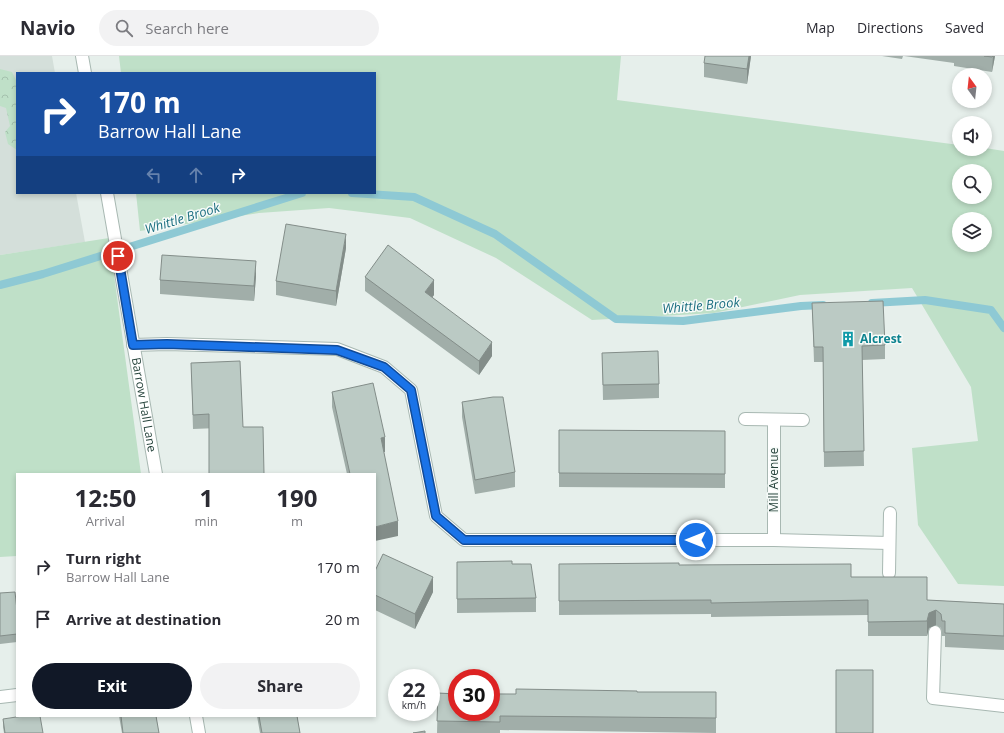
<!DOCTYPE html>
<html lang="en">
<head>
<meta charset="utf-8">
<style>
	body { margin:0; font-family:"Open Sans",sans-serif; background:#f2f2f3; color:#2b2b33; height:100vh; display:flex; flex-direction:column; font-size:15px; white-space:nowrap }
	* { box-sizing:border-box; margin:0 }
	p { font-size:13px; color:#7c7c81 }
	.icon { flex:none; width:22px; height:22px; fill:none; stroke:currentColor; stroke-width:2; stroke-linecap:round; stroke-linejoin:round }
	.map { position:relative; flex:1; overflow:hidden }
	.sheet { position:absolute; left:16px; top:417px; width:360px; height:244px; display:flex; flex-direction:column; background:#fff; border-radius:0px; box-shadow:0 2px 6px #0003 }
	.sheet>* { flex:none }
	.banner { position:absolute; left:16px; top:16px; width:360px; height:122px; border-radius:0px; box-shadow:0 2px 6px #0003; background:#1a4fa0; color:#fff; overflow:hidden }
	.needle { width:26px; rotate:345deg }
	.controls { position:absolute; left:952px; top:12px; display:grid; gap:8px }
	.controls a { display:grid; place-items:center; width:40px; height:40px; border-radius:50%; background:#fff; box-shadow:0 2px 6px #0003; font-size:20px }
	.speed { position:absolute; left:388px; top:613px; display:flex; gap:8px; font-size:20px; font-weight:700; text-align:center }
	.speed>* { display:grid; place-content:center; width:52px; height:52px; border-radius:50%; background:#fff; box-shadow:0 2px 6px #0003; line-height:1 }
	.speed small { font-size:10px; font-weight:400 }
	.speed .limit { border:6px solid #d22; background:#fff; color:#111 }
	.pin { position:absolute; display:grid; place-items:center; width:34px; height:34px; color:#fff; margin:-17px; border:2px solid #fff; border-radius:50%; box-shadow:0 1px 4px #0007 }
	.me { position:absolute; width:44px; margin:-22px; rotate:270deg; stroke-linejoin:round; filter:drop-shadow(0 0 3px #0008) }
	.turn { display:flex; align-items:center; gap:14px; height:84px; padding:0 16px; font-size:18px }
	.turn .icon { width:52px; height:52px; stroke-width:2.5 }
	.turn b { display:block; font-size:28px; line-height:34px }
	.lanes { display:flex; align-items:center; height:38px; padding:0 16px; background:#0003; justify-content:center; gap:20px; direction:ltr }
	.lanes .off { opacity:.35 }
	.eta { display:flex; justify-content:space-evenly; align-items:center; height:68px; text-align:center }
	.eta b { font-size:24px; font-weight:700; line-height:28px }
	.action { display:flex; gap:8px; margin-top:auto; padding:8px 16px }
	.action a { flex:1; height:46px; border-radius:24px; background:#111827; color:#fff; font-size:16px; font-weight:700; line-height:46px; text-align:center }
	.action a+a { background:#f2f2f3; color:#2b2b33 }
	ul { padding:0; list-style:none }
	li { display:flex; align-items:center; gap:12px; height:52px; padding:0 16px }
	li div { flex:1 }
	li b { display:block; font-size:15px }
	li em { font-style:normal }
	header { display:flex; align-items:center; gap:24px; box-sizing:border-box; height:56px; padding:0 20px; background:#fff; border-bottom:1px solid #e1e1e2 }
	header strong { font-size:19px }
	nav { display:flex; gap:22px; margin-inline-start:auto; font-size:14px }
	.search { width:280px; height:36px; background:#f2f2f3; display:flex; align-items:center; gap:10px; box-sizing:border-box; padding:0 14px; border-radius:22px; color:#7c7c81; font-size:15px }
	.map>svg:first-child { display:block }
</style>
</head>
<body>
<header>
<strong>Navio</strong>
<div class="search"><svg class="icon" aria-label="search" viewBox="0 0 24 24"><circle cx="10" cy="10" r="6"/><path d="M15 15l6 6"/></svg>Search here</div>
<nav><a>Map</a><a>Directions</a><a>Saved</a></nav>
</header>
<div class="map">
<svg width="1004" height="677" viewBox="0 0 1004 677">
	<defs>
		<pattern id="forest-crowns" width="20" height="18" patternUnits="userSpaceOnUse"><rect width="20" height="18" fill="#bfe0c8"/><path d="M2 6a3 3 0 1 1 6 0M12 15a3 3 0 1 1 6 0" fill="none" stroke="#a4c1ad"/></pattern>
	</defs>
	<rect width="100%" height="100%" fill="#e6efeb"/>
	<!-- built -->
	<path fill="#d4dfda" d="M0,0H52L55,17H17V137H76L85,186L0,199Z"/>
	<!-- forest -->
	<path fill="url(#forest-crowns)" d="M0,13L12,16L17,26V94L8,88L5,76L10,70L6,52L0,50Z"/>
	<!-- green -->
	<path fill="#bfe0c8" fill-rule="evenodd" d="M119,0H621L617,44L959,89V93L985,92L1004,95V530L958,528L918,469L912,392L978,385L971,331L912,232L800,239L714,257L592,264L575,253L496,202L410,162L329,152L259,157L140,175L136,137H375V17H121ZM959,115H985V141H959ZM959,163H985V189H959Z
		M109,182L141,418H17V500L0,501V199Z"/>
	<g fill="none" stroke-linecap="round" stroke-linejoin="round">
		<!-- stream -->
		<path stroke="#8ec9d4" stroke-width="8" d="M352,137L414,141L495,178L616,263L683,265L801,250L823,249
			M0,229L43,218L302,137
			M872,247L925,244L991,254L1004,272"/>
		<!-- minor casing -->
		<g stroke="#a8b8b2" stroke-width="14">
			<g id="minor">
				<path d="M82,0L85,17"/>
				<path id="s1" d="M107,137L156,418"/>
				<path d="M133,289L167,288L337,293L384,311L411,334L436,460L464,484H774L889,487"/>
				<path d="M745,363L803,364"/>
				<path d="M774,364V484"/>
				<path d="M889,517L890,457"/>
				<path d="M935,576L933,642L1004,650"/>
				<path d="M0,641L17,639"/>
				<path d="M196,660L199,677"/>
			</g>
		</g>
		<!-- minor -->
		<use href="#minor" stroke="#fff" stroke-width="12"/>
	</g>
	<!-- wall -->
	<path fill="#a1aea9" d="M751,0L747,28L704,21V7Z
		M882,0H903L902,3Z
		M904,0H995L992,16L954,10V7Z
		M346,192L336,250L276,239V225Z
		M256,220L254,245L160,238V224Z
		M365,221L434,239L432,241L492,300L479,319L365,235Z
		M812,247L885,289V303L862,304L864,410L824,411L823,306H814Z
		M602,297L659,328V342L603,344Z
		M191,307L243,371L193,373Z
		M332,336L385,396H384L398,480L375,418H347L332,351Z
		M462,346L515,416V431L475,438L462,361Z
		M559,374L725,375V432L559,431Z
		M457,506L512,508L536,542V556L457,557Z
		M559,508L679,509L927,544L1004,548V594L945,591V580H942L941,572L936,569L929,572L927,580H868V559L711,561V558L559,559Z
		M375,515L433,536L415,573L375,554Z
		M0,537L17,554V586L0,588Z
		M637,636H716V677L500,674V677H437L438,637L516,638Z
		M119,660H156L159,677H122Z
		M257,660H297L300,677H260Z
		M3,663L43,677H4L3,671Z"/>
	<!-- shaded-wall -->
	<path fill="#838d89" d="M749,0H751L747,28V13Z
		M993,0H995L992,16Z
		M346,178V192L336,250V235Z
		M256,205V220L254,245V230Z
		M434,224V239L425,251V236Z
		M492,286V300L479,319V305Z
		M385,381V396H381V382Z
		M398,465V480L375,485V471Z
		M433,521V536L415,573V558Z
		M936,554V569L929,572L927,580V565L929,557Z"/>
	<!-- building -->
	<path fill="#bbcac4" stroke="#838d89" d="M705,0H749L747,13L704,7Z
		M984,0H993L992,1Z
		M286,168L346,178L336,235L276,225Z
		M388,189L434,224L425,236L492,286L479,305L365,221Z
		M162,199L256,205L254,230L160,224Z
		M883,245L885,289L862,290L864,395L824,396L823,291H814L812,247Z
		M658,295L659,328L603,329L602,297Z
		M240,305L243,371H263L264,418H209V358L193,359L191,307Z
		M373,327L385,381L381,382L398,465L375,471V418H350L332,336Z
		M493,341H503L515,416L475,424L462,346Z
		M559,374L725,375V418L559,417Z
		M383,498L433,521L415,558L375,539V515Z
		M512,505V508H531L536,542L457,543V506Z
		M679,507V509L851,508V521H927V544L1004,548V580L945,577V565H942L941,558L936,554L929,557L927,565L868,566V544L711,547V544L559,545V508Z
		M15,536L17,554V578L0,580V537Z
		M836,614H873V677H836Z
		M516,633L637,635V636H716V662L500,660V666L437,665L438,637L457,638V656H491V638H516Z
		M23,660H40L43,677H5L3,663Z
		M121,660H156L159,677H123Z
		M259,660H297L300,677H262Z
		M425,675V677H413Z"/>
	<g fill="none" stroke-linecap="round" stroke-linejoin="round">
		<!-- route casing -->
		<g stroke="#114b97" stroke-width="10">
			<path id="route" d="M118,200L133,289L167,288L337,294L384,311L411,334L436,460L464,484H696"/>
		</g>
		<!-- route -->
		<use href="#route" stroke="#1a73e8" stroke-width="7"/>
	</g>
	<!-- icons -->
	<defs>
		<g id="building-bare" transform="scale(1.2)"><path d="M-4-6H4V6H1V3H-1V6H-4ZM-2.5-4.3h1.7v1.8h-1.7ZM.8-4.3h1.7v1.8H.8ZM-2.5-1h1.7V.8h-1.7ZM.8-1h1.7V.8H.8Z" fill="#0f9aa8" stroke="#f7fbf9" stroke-width="2.5" paint-order="stroke"/></g>
	</defs>
	<g fill-rule="evenodd">
		<use href="#building-bare" x="848" y="283"/>
	</g>
	<g text-anchor="middle" stroke-width="3" stroke-linejoin="round" paint-order="stroke">
		<!-- culture labels -->
		<g font-size="12" font-weight="bold" fill="#0d838f" stroke="#f7fbf9" text-anchor="start">
			<text x="860" y="287">Alcrest</text>
		</g>
		<!-- street labels -->
		<g font-size="12" fill="#24423a" stroke="#f7fbf9">
			<text dy="4" stroke="none"><textPath href="#s1" startOffset="215">Barrow Hall Lane</textPath></text>
			<text transform="translate(774 424) rotate(-90)" y="4">Mill Avenue</text>
		</g>
		<!-- water labels -->
		<g font-size="13" font-style="italic" fill="#1c6f80" stroke="#f7fbf9">
			<text transform="translate(182 162) rotate(-17)" y="5">Whittle Brook</text>
			<text transform="translate(701 249) rotate(-5)" y="5">Whittle Brook</text>
		</g>
	</g>
</svg>
<div class="controls">
<a><svg class="needle" viewBox="-14 -14 28 28"><path d="M0-13l5 13h-10z" fill="#e53935"/><path d="M0 13l5-13h-10z" fill="#7c7c81"/></svg></a>
<a><svg class="icon" aria-label="sound" viewBox="0 0 24 24"><path d="M4 9h4l5-4v14l-5-4H4zM17 9q2 3 0 6"/></svg></a>
<a><svg class="icon" aria-label="search" viewBox="0 0 24 24"><circle cx="10" cy="10" r="6"/><path d="M15 15l6 6"/></svg></a>
<a><svg class="icon" aria-label="layers" viewBox="0 0 24 24"><path d="M12 4l9 5-9 5-9-5zM3 14l9 5 9-5"/></svg></a>
</div>
<div class="speed"><div>22<small>km/h</small></div><div class="limit">30</div></div>
<div class="pin" style="left:118px;top:200px;background:#d93025"><svg class="icon" aria-label="arrive" viewBox="0 0 24 24"><path d="M6 21V4h12l-3 4 3 4H6"/></svg></div>
<svg class="me" style="left:696px;top:484px" viewBox="-20 -20 40 40"><circle r="17" fill="#1a73e8" stroke="#fff" stroke-width="3"/><path d="M0-11L8 9 0 5-8 9z" fill="#fff"/></svg>
<div class="banner">
<div class="turn"><svg class="icon" aria-label="right" viewBox="0 0 24 24"><path d="M7 20v-9h11M14 6l5 5-5 5"/></svg><div><b>170 m</b>Barrow Hall Lane</div></div>
<div class="lanes"><svg class="icon off" aria-label="left" viewBox="0 0 24 24"><path d="M17 20v-9H6M10 6l-5 5 5 5"/></svg><svg class="icon off" aria-label="ahead" viewBox="0 0 24 24"><path d="M12 20V5M6 11l6-6 6 6"/></svg><svg class="icon" aria-label="right" viewBox="0 0 24 24"><path d="M7 20v-9h11M14 6l5 5-5 5"/></svg></div>
</div>
<section class="sheet">
<div class="eta">
<div><b>12:50</b><p>Arrival</p></div>
<div><b>1</b><p>min</p></div>
<div><b>190</b><p>m</p></div>
</div>
<ul>
<li><svg class="icon" aria-label="right" viewBox="0 0 24 24"><path d="M7 20v-9h11M14 6l5 5-5 5"/></svg><div><b>Turn right</b><p>Barrow Hall Lane</p></div><em>170 m</em></li>
<li><svg class="icon" aria-label="arrive" viewBox="0 0 24 24"><path d="M6 21V4h12l-3 4 3 4H6"/></svg><div><b>Arrive at destination</b></div><em>20 m</em></li>
</ul>
<div class="action"><a>Exit</a><a>Share</a></div>
</section>
</div>
</body>
</html>
